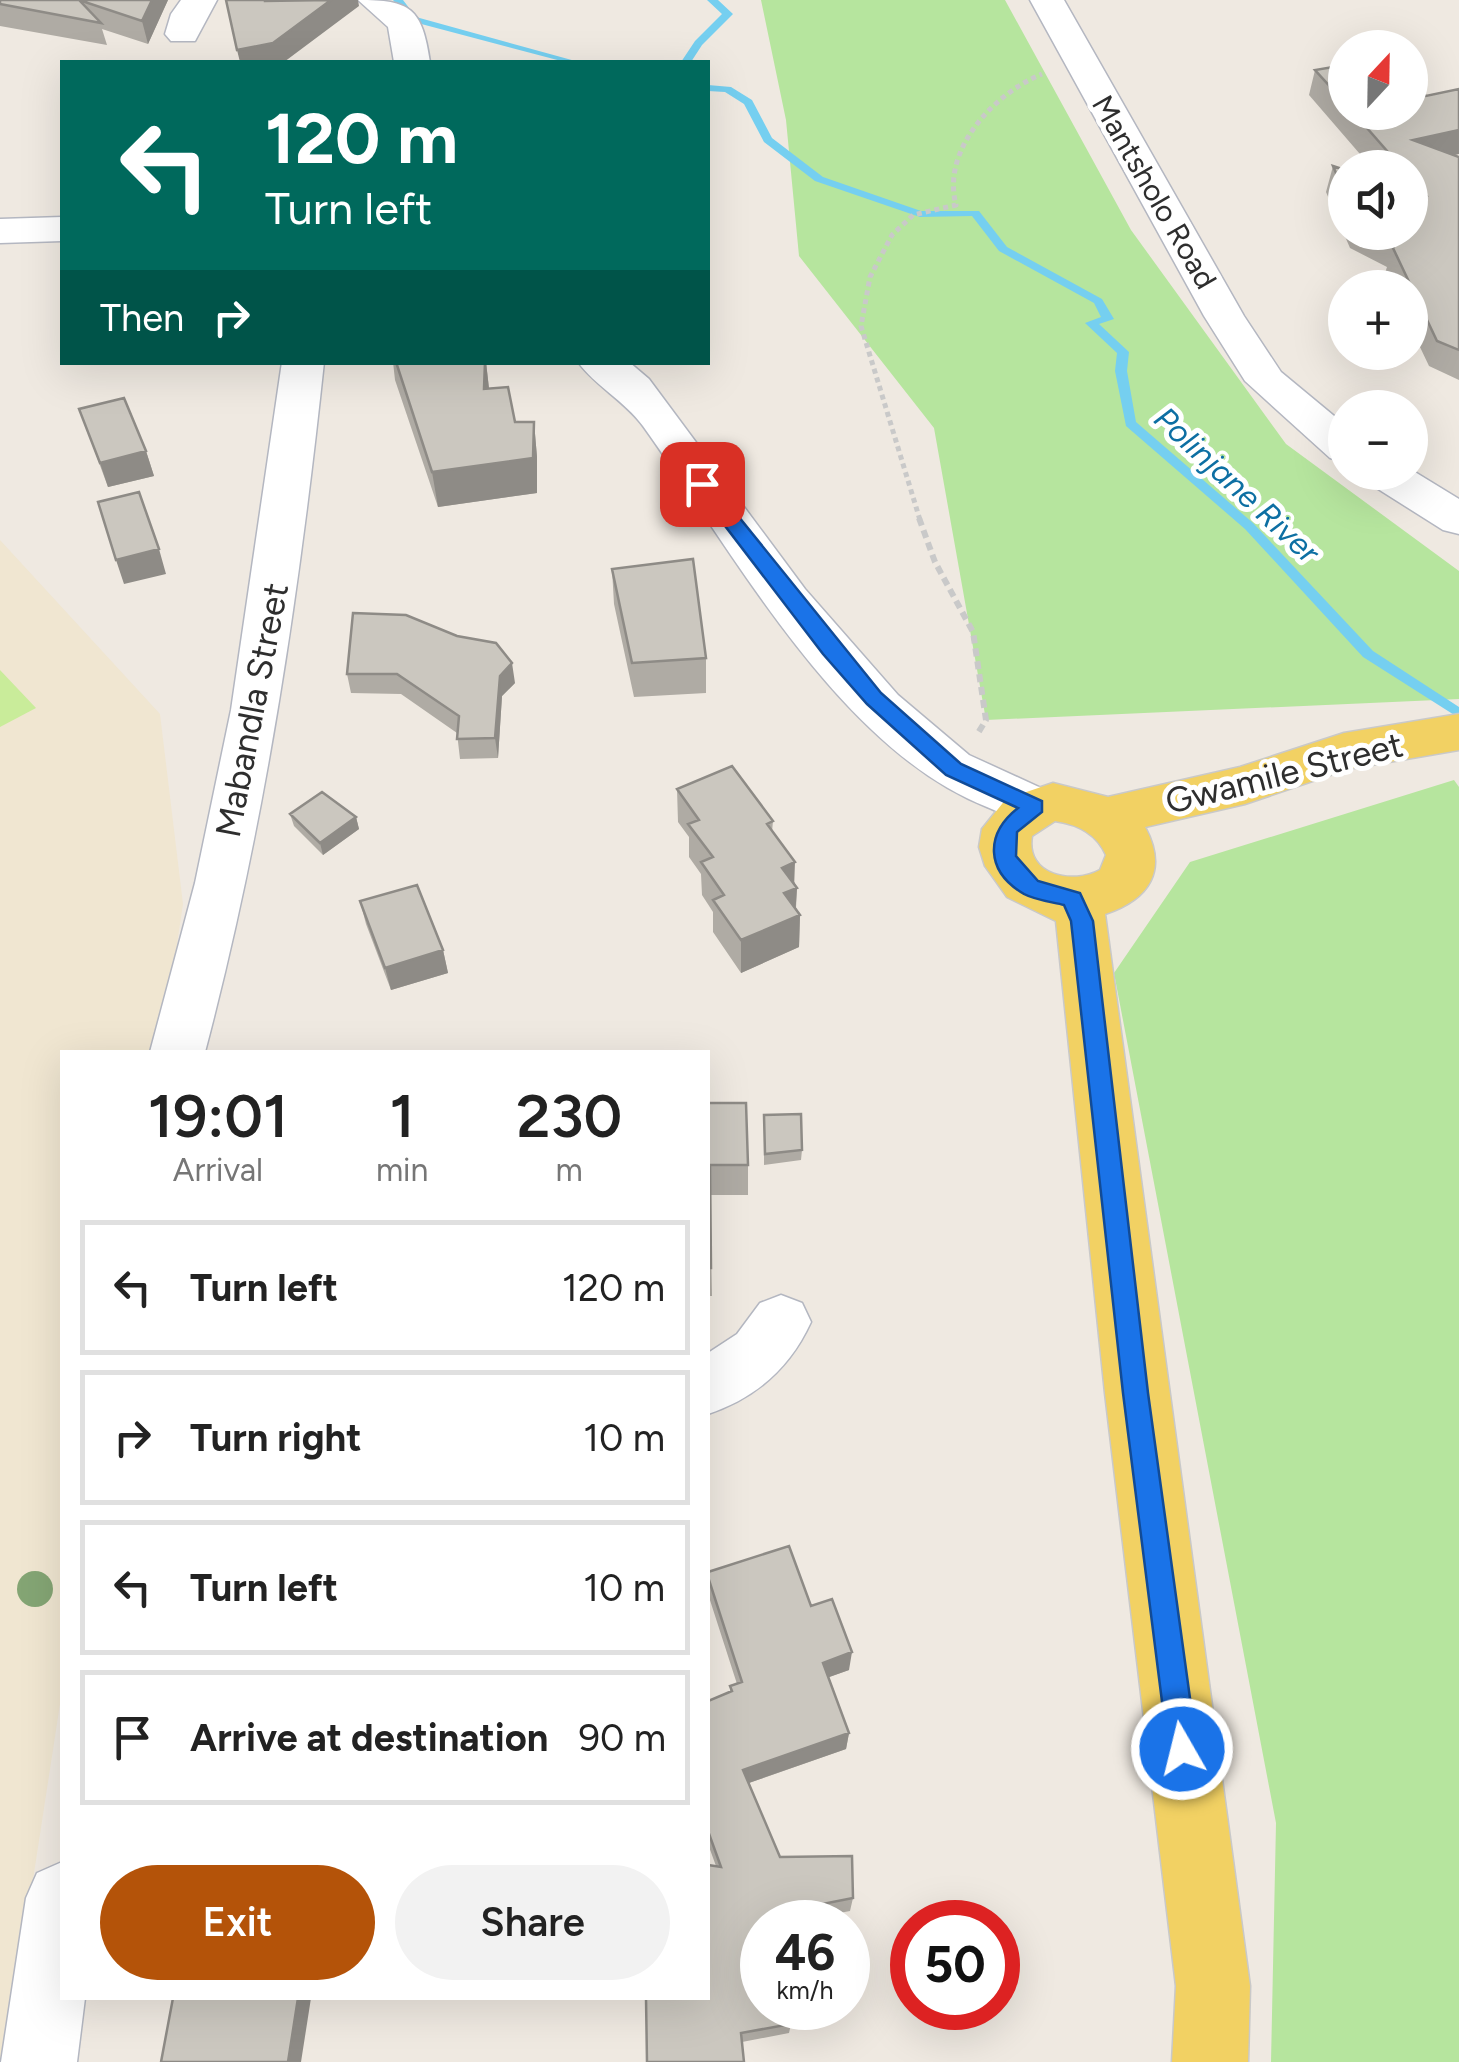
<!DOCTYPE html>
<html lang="en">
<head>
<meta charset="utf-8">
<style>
	body { margin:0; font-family:Figtree,sans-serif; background:#f2f2f2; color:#222; height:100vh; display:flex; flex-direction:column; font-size:38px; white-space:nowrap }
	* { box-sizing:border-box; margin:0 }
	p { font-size:32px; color:#767676 }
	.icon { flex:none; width:55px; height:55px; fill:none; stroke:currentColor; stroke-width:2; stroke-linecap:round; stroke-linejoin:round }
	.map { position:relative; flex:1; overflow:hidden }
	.side { position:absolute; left:60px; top:1050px; width:650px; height:950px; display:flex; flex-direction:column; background:#fff; border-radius:0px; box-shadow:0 10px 40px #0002 }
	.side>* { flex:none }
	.guide { position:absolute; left:60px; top:60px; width:650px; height:305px; border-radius:0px; box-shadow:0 10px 40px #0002; background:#00695c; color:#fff; overflow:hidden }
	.needle { width:65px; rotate:22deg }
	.controls { position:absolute; left:1328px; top:30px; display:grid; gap:20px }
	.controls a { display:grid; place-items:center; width:100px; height:100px; border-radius:50%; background:#fff; box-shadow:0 10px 40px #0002; font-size:50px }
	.speed { position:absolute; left:740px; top:1900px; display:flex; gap:20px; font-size:50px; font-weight:700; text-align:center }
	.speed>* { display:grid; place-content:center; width:130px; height:130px; border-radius:50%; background:#fff; box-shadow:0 10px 40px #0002; line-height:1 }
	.speed small { font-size:25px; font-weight:400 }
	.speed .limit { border:15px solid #d22; background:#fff; color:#111 }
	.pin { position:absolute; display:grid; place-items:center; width:85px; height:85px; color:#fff; margin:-42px; border-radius:20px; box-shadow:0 5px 15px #0006 }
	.me { position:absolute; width:110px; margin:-55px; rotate:352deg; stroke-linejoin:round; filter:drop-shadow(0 0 8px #0008) }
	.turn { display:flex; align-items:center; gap:35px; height:210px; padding:0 40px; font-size:45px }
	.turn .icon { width:130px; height:130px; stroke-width:2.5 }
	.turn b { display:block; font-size:70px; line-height:85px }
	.then { display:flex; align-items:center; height:95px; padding:0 40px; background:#0003; gap:20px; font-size:38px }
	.eta { display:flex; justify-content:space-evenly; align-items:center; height:170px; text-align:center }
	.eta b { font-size:60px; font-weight:600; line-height:70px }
	.button { display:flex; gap:20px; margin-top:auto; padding:20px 40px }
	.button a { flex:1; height:115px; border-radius:60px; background:#b45309; color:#fff; font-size:40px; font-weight:600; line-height:115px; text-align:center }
	.button a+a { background:#f2f2f2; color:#222 }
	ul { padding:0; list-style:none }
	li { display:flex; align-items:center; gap:30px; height:135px; margin:0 20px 15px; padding:0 20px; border:5px solid #e0e0e0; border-radius:0px }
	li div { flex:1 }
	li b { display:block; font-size:38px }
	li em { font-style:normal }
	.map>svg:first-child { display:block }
</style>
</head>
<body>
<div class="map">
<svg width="1459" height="2062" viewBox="0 0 1459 2062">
	<rect width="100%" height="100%" fill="#efe9e1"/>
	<!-- education -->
	<path fill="#f0e6d1" d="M0,540L160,714L183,904L161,1052H62V1691L5,2062H0Z"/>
	<!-- green -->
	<path fill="#b6e59e" d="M761,0H1005L1131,230L1286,444L1459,571V699L986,720L934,428L799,256L786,120Z
		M1454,780L1459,787V2062H1271L1276,1823L1114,973L1190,862Z"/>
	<!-- pitch -->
	<path fill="#c9ec9a" d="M0,670L36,708L0,727Z"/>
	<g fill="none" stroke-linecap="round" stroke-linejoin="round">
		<!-- stream -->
		<path fill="#75cff0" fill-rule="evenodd" d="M393,0H403L416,17L579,62H565L410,21Z
			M707,0H718L733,14L702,45L691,62H681L695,41L722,14Z
			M708,85L731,87L752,100L772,138L823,177L921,211H979L1007,247L1102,299L1114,319L1099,324L1129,352L1127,371L1136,422L1253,523L1373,651L1459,707V718L1363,657L1245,529L1126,426L1115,371L1117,353L1085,323L1101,317L1094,303L999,251L972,216L920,217L815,181L764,142L744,104L725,92L708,91Z"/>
		<!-- minor casing -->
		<g stroke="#b4b7c1" stroke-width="3">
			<path id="minor" d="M181,0H217L195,41H171L165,34L171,14Z
				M358,0C411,0 422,8 430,62H394L388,27Z
				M1030,0H1064L1244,316L1281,372L1345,425V462L1330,458L1245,381L1204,316Z
				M62,217V241L0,243V219Z
				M282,362H324C299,596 265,825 205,1052H150L195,883L231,710Z
				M578,362H629L649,379L805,589L898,695L969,755L1052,793L1059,806L1052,819C1027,827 1010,817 987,807C839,749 733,551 643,426C625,401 594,385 578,362Z
				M1410,469L1459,499V534L1443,530L1367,482L1361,472H1410Z
				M781,1295L802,1303L811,1322C790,1368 756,1398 708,1414V1353L737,1334L760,1303Z
				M62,1862V1998H85L77,2062H1L26,1898L37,1873Z"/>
		</g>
		<!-- major casing -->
		<g stroke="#c9c9c9" stroke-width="3">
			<path id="major" d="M1459,714V750L1348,769L1245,804L1145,827C1168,870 1150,899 1105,914L1250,1986L1248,2062H1172L1176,1986L1105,1393L1056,921L1007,897L985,866L979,847L982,829L1006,799L1053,783L1108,797L1240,767L1344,733ZM1055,821C1077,824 1097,834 1106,855L1100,870C1073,885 1025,876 1032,836Z"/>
		</g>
		<!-- path-far1 -->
		<path stroke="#c9c9c9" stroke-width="5" stroke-dasharray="5 4" stroke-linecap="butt" d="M920,520L861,326L870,277L892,235L913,215L956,205C941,149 995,93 1042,74"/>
		<!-- path -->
		<path stroke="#c9c9c9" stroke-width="6" stroke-dasharray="8 5" stroke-linecap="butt" d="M919,518L935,562L973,632L986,720L978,733"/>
		<!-- minor -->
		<use href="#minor" fill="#fff" fill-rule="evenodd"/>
		<!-- major -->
		<use href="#major" fill="#f2d163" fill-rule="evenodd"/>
	</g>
	<!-- trees -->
	<circle fill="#84a574" cx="35" cy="1589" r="18"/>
	<!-- wall -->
	<path fill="#afaba4" d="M0,0H168L148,44L102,29L107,45L0,26Z
		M1345,65V112H1410L1459,154L1454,155L1459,157V380L1429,366L1410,326V288H1392L1385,273L1387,267L1350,248L1326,192L1333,166L1345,170V232H1410V168H1372L1309,95L1315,70Z
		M393,362H486L489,388L515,422H534L537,457V493L438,507L395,380Z
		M79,409L146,451L154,476L108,487Z
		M612,569L706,658V693L634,697L614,604Z
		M353,613L515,683L502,696L498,758L460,759L457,733L401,694L351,693L347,674Z
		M677,789L773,821L772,832L797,888L796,908L800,915L799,947L741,973L713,932V912L702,895L701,874L689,857V837L678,822Z
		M290,814L356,817L359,829L323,855L294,826Z
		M360,901L443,950L448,973L391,990L366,924Z
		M708,1103L748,1165V1195H710L712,1296H708Z
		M764,1115L802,1150L801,1160L764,1165Z
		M708,1572L811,1606L849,1670L829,1677L849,1733L846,1749L749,1783L780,1857L853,1898L850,1911L792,1922L791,2024L789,2033L742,2042L716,1866L708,1844V1701L730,1692V1686L737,1684L708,1594Z"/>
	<!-- shaded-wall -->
	<path fill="#8e8b86" d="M152,0H168L148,44L142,21Z
		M331,0H358L359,6L284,62H240L237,50Z
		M1459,130V154L1406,165L1413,140Z
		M485,362H486L489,389H484Z
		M534,422L537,457V493L438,507L432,472Z
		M146,451L154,476L108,487L100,463Z
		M159,549L166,574L124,584L116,560Z
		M512,663L515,683L502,696L498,758L495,738L500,676Z
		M356,817L359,829L323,855L320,843Z
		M795,862L794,889L797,888L795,917L800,915L799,947L741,973V940L782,868Z
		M443,950L448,973L391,990L385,968Z
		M852,1652L849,1670L821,1680L823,1663Z
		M849,1733L846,1749L743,1785V1770Z
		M298,1998H311L301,2062H288Z"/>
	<!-- building -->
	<path fill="#cbc7bf" stroke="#8e8b86" stroke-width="2.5" d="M0,0H152L142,21L79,0L101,23L0,4Z
		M226,0H265V1L331,0L273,43L237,50Z
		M1345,65V103L1315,70Z
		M1410,79L1426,96L1459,89V130L1413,140L1459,157V350L1437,341L1393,248L1396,242L1378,232H1410V189L1425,194L1410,177V168H1402L1353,112H1410Z
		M1333,166L1345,170V194Z
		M396,362H485L484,389L508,387L515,422H534L533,458L432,472Z
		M124,398L146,451L100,463L79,409Z
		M139,492L159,549L116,560L98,502Z
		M693,559L706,658L632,663L612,569Z
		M353,613L406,615L457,636L496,643L512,663L500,676L495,738L457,739L459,716L397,674H347Z
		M732,766L773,821L767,824L795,862L782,868L797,888L784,893L800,915L741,940L713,900L724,895L701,862L713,857L688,824L699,820L677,789Z
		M322,792L356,817L320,843L290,814Z
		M417,885L443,950L385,968L360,901Z
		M708,1103H746L748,1165H710L711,1268H708Z
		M801,1114L802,1150L765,1154L764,1115Z
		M789,1546L811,1606L832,1599L852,1652L823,1663L849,1733L743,1770L780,1857L852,1856L853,1898L792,1910V1922H762V2008H791V2024L741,2033L744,2062H647L646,1998H708V1865L721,1867L708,1831V1701L732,1691L730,1686L742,1682L708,1577V1572Z
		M173,1998H298L288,2062H161Z"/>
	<!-- route -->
	<path fill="#1a73e8" stroke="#114b97" stroke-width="2.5" d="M702,478L709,480L881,693L961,764L1042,801V812L1017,832L1016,856L1038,881L1080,893L1093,921L1148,1393L1197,1749L1192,1759L1182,1763L1172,1759L1168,1749L1123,1393L1071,921L1064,905C1052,902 1035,900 1024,894C985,871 985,834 1018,808L946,775L867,704L823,654L696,488V480Z"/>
	<g text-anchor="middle" stroke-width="10" stroke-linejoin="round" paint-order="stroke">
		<!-- far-street labels -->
		<g font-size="30" fill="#2e2e2e" stroke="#fff">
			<text transform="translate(1154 192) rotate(60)" y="10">Mantsholo Road</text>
		</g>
		<!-- far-water labels -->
		<g font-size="32" font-style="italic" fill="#0d6fa3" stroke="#fff">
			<text transform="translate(1237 485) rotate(43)" y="11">Polinjane River</text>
		</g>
		<!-- street labels -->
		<g font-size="35" fill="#2e2e2e" stroke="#fff">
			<text transform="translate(252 710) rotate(-79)" y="12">Mabandla Street</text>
			<text transform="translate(1284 773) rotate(-14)" y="12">Gwamile Street</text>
		</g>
	</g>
</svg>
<div class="controls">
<a><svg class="needle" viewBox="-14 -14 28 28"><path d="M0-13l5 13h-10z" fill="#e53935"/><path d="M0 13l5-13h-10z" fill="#767676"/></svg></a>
<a><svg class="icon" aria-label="sound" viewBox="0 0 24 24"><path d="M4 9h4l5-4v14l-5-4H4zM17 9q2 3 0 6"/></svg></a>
<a>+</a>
<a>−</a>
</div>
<div class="speed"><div>46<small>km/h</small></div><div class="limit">50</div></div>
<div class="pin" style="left:702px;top:484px;background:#d93025"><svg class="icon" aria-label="arrive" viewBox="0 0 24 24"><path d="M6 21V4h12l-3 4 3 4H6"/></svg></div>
<svg class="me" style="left:1182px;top:1749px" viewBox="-20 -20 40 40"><circle r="17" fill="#1a73e8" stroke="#fff" stroke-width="3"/><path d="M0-11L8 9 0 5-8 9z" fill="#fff"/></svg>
<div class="guide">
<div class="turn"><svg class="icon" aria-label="left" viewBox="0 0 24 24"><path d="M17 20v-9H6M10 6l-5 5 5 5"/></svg><div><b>120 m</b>Turn left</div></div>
<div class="then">Then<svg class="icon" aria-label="right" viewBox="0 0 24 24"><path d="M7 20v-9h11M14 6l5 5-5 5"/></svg></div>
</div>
<section class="side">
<div class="eta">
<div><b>19:01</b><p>Arrival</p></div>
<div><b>1</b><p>min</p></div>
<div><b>230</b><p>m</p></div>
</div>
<ul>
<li><svg class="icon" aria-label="left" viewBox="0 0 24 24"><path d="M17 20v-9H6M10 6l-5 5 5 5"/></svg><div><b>Turn left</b></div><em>120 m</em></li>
<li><svg class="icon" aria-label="right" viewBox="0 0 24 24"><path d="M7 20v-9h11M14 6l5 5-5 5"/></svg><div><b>Turn right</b></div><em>10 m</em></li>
<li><svg class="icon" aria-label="left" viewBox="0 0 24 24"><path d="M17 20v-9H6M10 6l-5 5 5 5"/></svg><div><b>Turn left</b></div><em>10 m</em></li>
<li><svg class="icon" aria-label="arrive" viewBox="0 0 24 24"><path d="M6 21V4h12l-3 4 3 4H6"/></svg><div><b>Arrive at destination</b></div><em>90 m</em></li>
</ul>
<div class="button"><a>Exit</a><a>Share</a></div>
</section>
</div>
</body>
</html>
